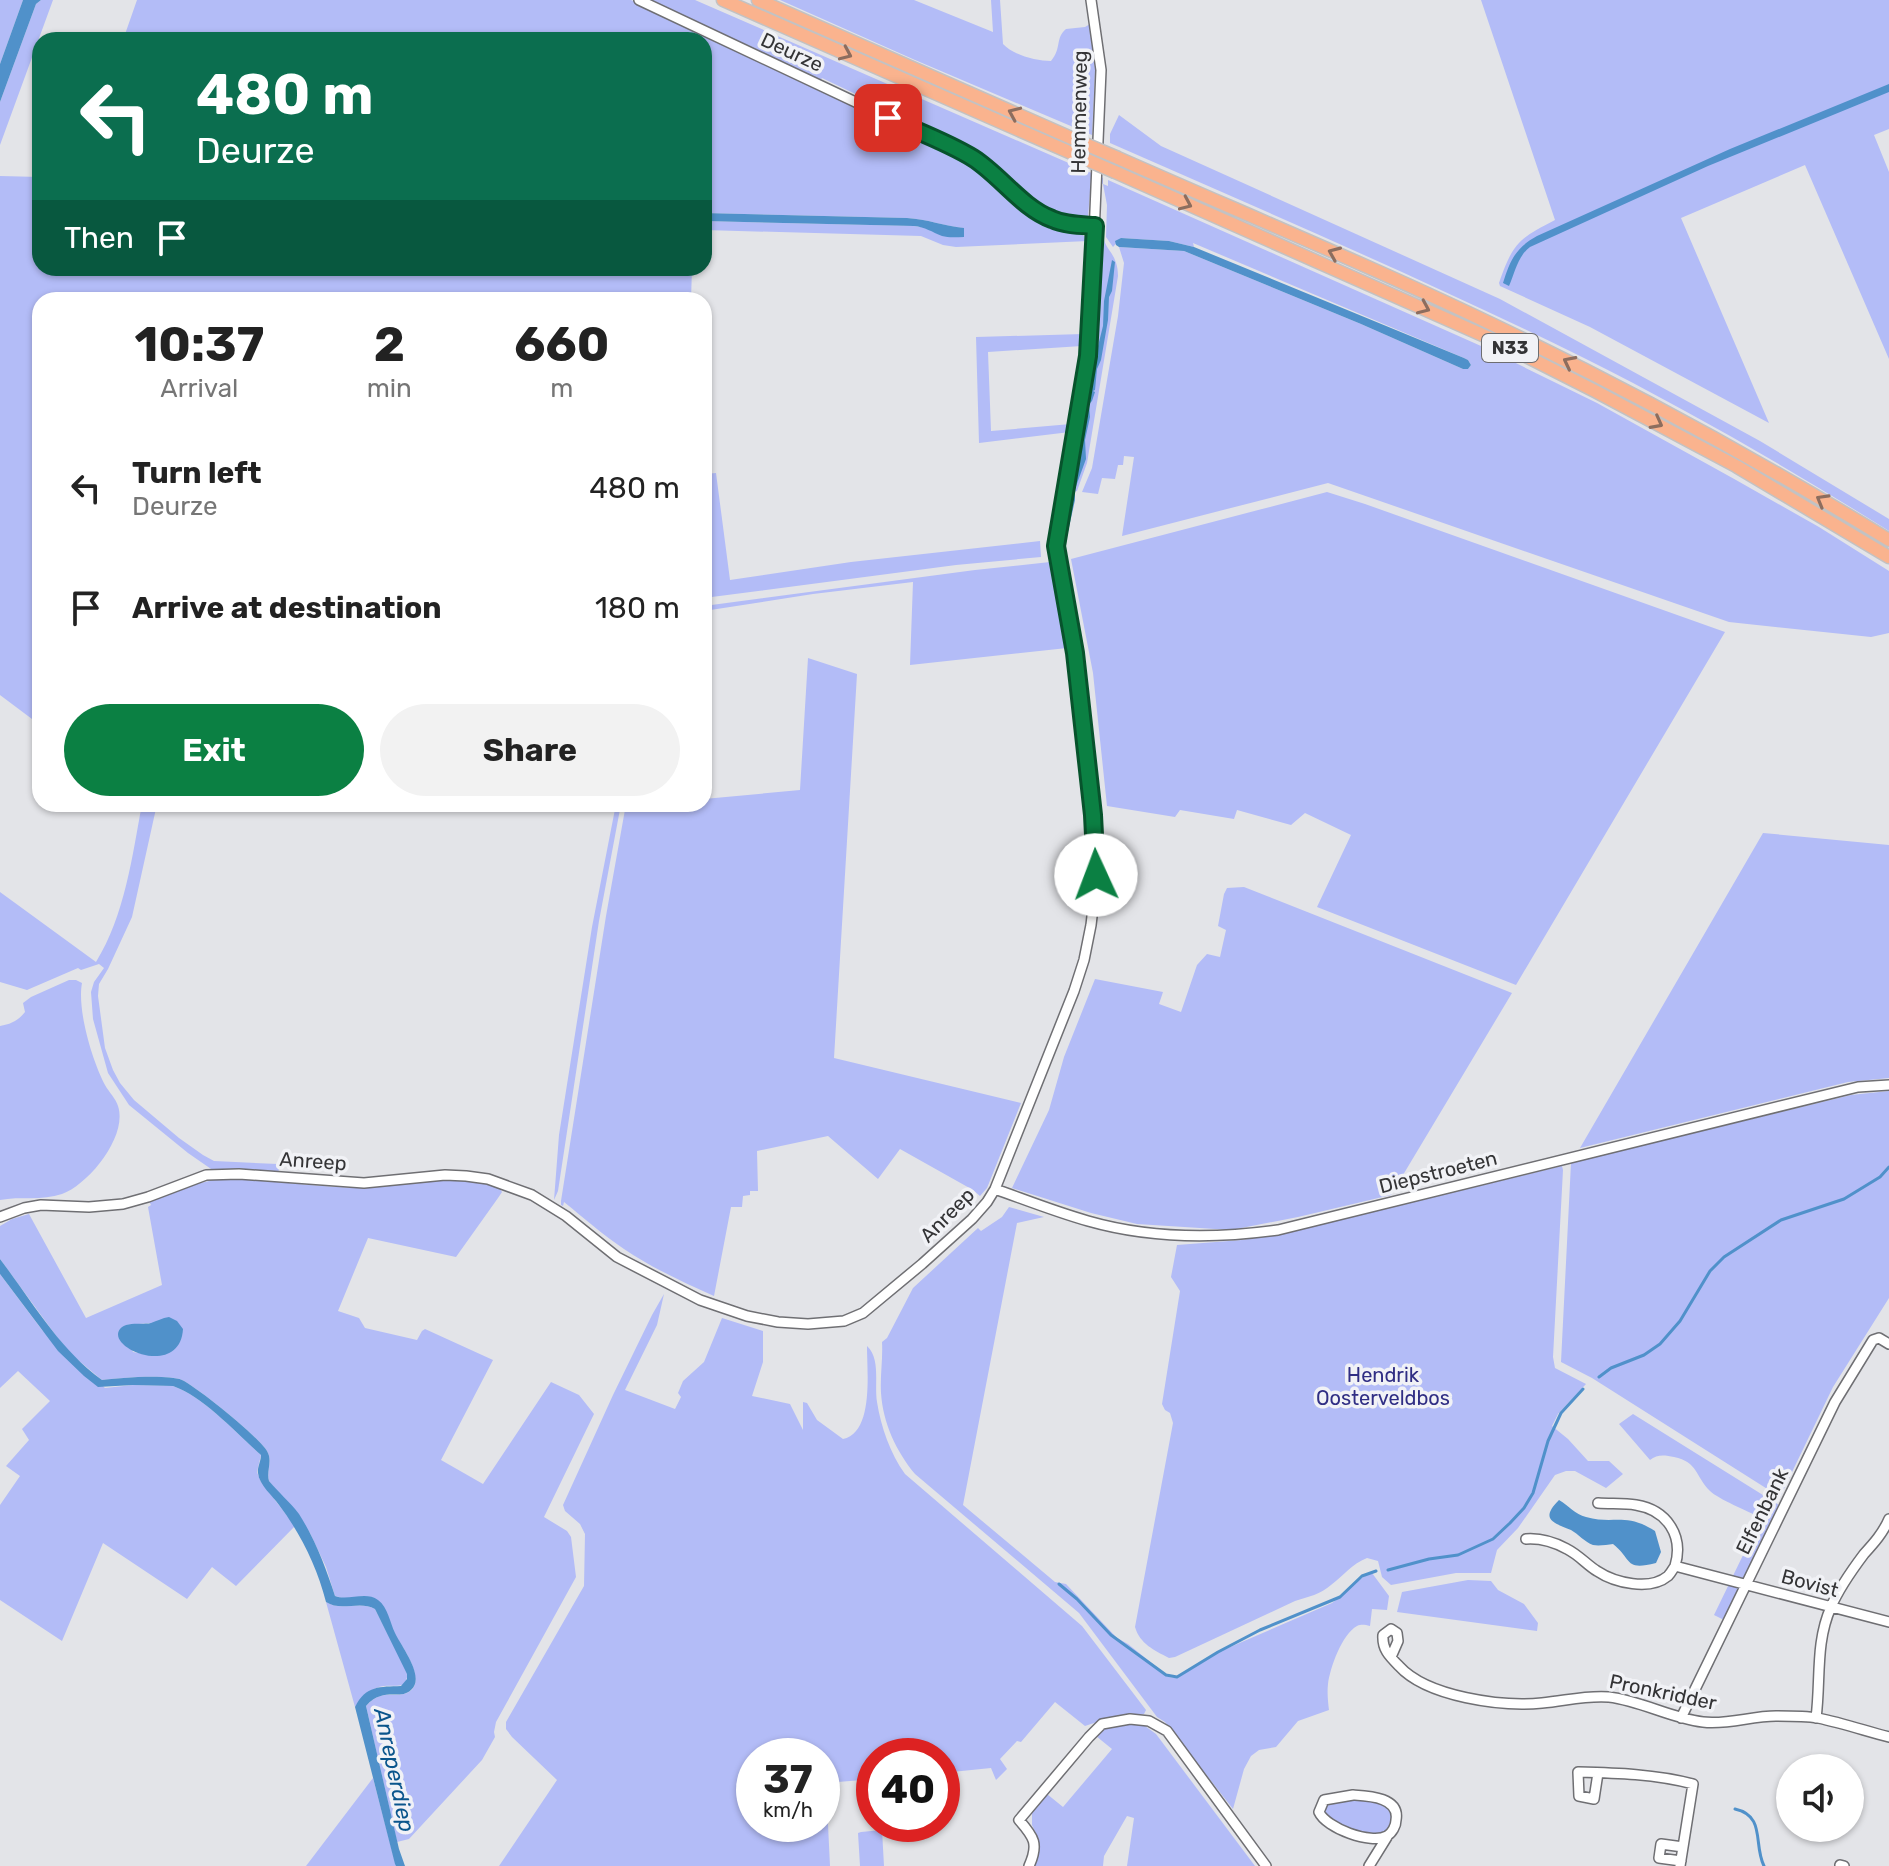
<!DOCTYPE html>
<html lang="en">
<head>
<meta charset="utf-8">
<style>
	body { margin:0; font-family:Rubik,sans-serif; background:#f2f2f2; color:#222; height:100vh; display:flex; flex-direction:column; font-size:30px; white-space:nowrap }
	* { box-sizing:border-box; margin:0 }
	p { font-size:26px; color:#767676 }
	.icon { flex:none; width:44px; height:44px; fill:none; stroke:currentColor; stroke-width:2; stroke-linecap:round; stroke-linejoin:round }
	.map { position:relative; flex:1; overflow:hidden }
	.panel { position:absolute; left:32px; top:292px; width:680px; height:520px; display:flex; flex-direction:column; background:#fff; border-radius:24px; box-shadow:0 2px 6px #0004 }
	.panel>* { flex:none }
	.hud { position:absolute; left:32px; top:32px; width:680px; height:244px; border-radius:24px; box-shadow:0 2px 6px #0004; background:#0b6e4f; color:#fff; overflow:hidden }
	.controls { position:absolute; left:1776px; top:1754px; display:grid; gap:16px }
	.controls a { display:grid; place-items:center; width:88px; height:88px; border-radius:50%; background:#fff; box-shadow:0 2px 6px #0004; font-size:40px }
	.speed { position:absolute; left:736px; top:1738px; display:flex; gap:16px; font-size:40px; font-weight:700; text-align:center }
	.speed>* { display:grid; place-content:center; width:104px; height:104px; border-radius:50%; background:#fff; box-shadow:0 2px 6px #0004; line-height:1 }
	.speed small { font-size:20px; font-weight:400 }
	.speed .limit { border:12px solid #d22; background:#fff; color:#111 }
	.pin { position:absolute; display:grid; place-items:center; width:68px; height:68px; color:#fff; margin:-34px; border-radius:16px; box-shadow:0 4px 12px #0006 }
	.me { position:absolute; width:88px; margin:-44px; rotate:358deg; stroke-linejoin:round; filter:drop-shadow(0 0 6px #0008) }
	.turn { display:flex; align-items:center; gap:28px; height:168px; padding:0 32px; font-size:36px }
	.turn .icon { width:104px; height:104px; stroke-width:2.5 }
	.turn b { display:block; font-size:56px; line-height:68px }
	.then { display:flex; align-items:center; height:76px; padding:0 32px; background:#0003; gap:16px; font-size:30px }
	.eta { display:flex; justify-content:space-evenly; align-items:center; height:136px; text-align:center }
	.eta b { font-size:48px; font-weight:700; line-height:56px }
	.button { display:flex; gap:16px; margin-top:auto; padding:16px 32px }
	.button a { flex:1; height:92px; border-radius:48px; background:#0b8043; color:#fff; font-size:32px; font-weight:700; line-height:92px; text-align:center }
	.button a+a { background:#f2f2f2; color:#222 }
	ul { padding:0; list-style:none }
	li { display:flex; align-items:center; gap:24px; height:120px; padding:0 32px }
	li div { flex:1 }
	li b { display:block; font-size:30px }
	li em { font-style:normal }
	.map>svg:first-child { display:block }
</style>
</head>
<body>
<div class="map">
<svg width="1889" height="1866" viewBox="0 0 1889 1866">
	<rect width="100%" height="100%" fill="#e3e4e8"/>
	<!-- green -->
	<path fill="#b3bcf7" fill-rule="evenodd" d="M0,0H23L0,64Z
		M41,0H53L0,145V102L36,4Z
		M137,0H631L971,159L1018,199L1086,231H1083V236H1086L1088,241L956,247L943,245L921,236L704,230V221L914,226L927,228L941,235L963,228C944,226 927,219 907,218L704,213V40H123Z
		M648,0H695L1103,178V184L1108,186V180L1481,346L1597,403L1736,480L1819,527L1889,571V633L1871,637L1729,622L1328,483L1122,536L1134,457L1124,456L1123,465H1118L1115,479L1102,478L1098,494L1082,492L1092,468L1118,316L1124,263L1119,247L1184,251L1361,324L1463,369H1468L1471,365L1468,360L1464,358L1193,243L1194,247L1169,241L1121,238L1113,247L1106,237L1107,205L1103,184L1091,180L1088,217L1083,219L1061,218L1046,212L976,154L954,141L822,78L820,81Z
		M780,0H914L993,32L991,0H1000L1003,44C1013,55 1036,61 1051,61C1062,48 1055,38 1066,29L1085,27L1090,24L1095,70L1092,135L915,60Z
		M1481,0H1889V129L1874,135L1889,172V359L1805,165L1681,218L1769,423L1590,327L1500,286L1499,283C1513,243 1518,239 1555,220Z
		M1119,115L1161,146L1500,299L1760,441L1889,519V531C1790,469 1688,410 1584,358C1428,281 1269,213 1110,143V134Z
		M0,176L40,177V268H692L691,300H40V725L0,695Z
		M1099,228H1103C1101,251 1118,250 1118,276L1087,463L1077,491L1068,494L1095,330Z
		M1083,334L1082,346L988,352L991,431L1071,424L1070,432L979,443L976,337Z
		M716,473L730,580L851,562L1040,541L1041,557L956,565L704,598V474Z
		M1327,492L1365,504L1725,632L1516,985L1317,907L1351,835L1305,813L1291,825L1237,810L1234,819L1180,810L1175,817L1107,806L1093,673L1071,559Z
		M1050,562L1053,563L1052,566L1054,568L1067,648L910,665L913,582L813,594L704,611V606L975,570Z
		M808,658L857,674L834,1058L1021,1103L987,1188L980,1196L973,1190L900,1149L878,1179L828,1136L757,1151L758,1191H750V1195L743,1196L742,1207H731L714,1296C683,1282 652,1268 624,1249C603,1235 584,1218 564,1202L563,1206L561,1205V1201L606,916L626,804H632V806L656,804H704V799L800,790Z
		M142,804H157L132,917L108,969L99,984L98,996L105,1048L113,1070L120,1083L134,1100L179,1138L203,1155L214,1161L278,1164L279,1173L214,1171L188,1153L129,1105L108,1073L93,1019L91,992L94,982L104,968L99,964L81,970L78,968L27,990L0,982V892L96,962C125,915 132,857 142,804Z
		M616,804H621L599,921L558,1191L554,1200L559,1135L592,927Z
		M1763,833L1889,845V1078L1848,1082L1580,1148Z
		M1244,887L1512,993L1391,1195L1298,1217L1231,1230L1137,1224L1091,1213L1012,1188L1049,1110L1064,1057L1095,979L1163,992L1159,1004L1181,1012L1197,965L1207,954L1220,957L1226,930L1218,926L1224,894L1227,888Z
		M69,980H76L82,983C77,1010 92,1060 105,1085C109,1092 116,1099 118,1106C128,1136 89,1184 62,1194C42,1201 20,1196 0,1200V1026C11,1024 18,1021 25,1012L23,1003L31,997Z
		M1889,1091V1298L1833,1387L1780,1497L1592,1378L1561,1362L1571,1163L1851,1095Z
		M1562,1166L1563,1170L1553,1357L1555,1368L1586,1384L1558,1414L1552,1426L1568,1439L1588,1461H1609L1623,1474L1606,1488L1575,1471H1566L1555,1475L1518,1528L1497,1550L1491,1573H1456L1391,1585L1382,1577L1378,1561L1367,1558C1352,1564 1344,1575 1331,1585C1321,1594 1308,1597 1295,1601L1175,1657L1169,1658C1154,1650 1140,1644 1135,1627L1173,1423L1170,1413L1165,1410L1162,1404L1180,1291L1171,1277L1177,1245L1242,1240L1287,1233Z
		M217,1179C265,1179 312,1187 359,1188C401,1188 463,1168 500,1189L502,1192L498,1198L456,1257L368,1238L338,1311L359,1318L365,1328L417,1340L422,1331L425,1329L493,1360L441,1460L483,1484L551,1382L579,1395L594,1414L544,1517L567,1531L571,1537L576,1577L496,1722L494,1732L495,1737L482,1760L409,1839L397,1842L366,1706C383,1688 389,1699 407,1693C438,1680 376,1610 364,1596L346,1599L335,1596L326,1567L310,1533L269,1481C266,1471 273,1461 267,1451C260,1438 197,1387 182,1380C168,1374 118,1378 102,1380L72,1355L57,1337L0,1259V1226L12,1219L29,1214L86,1318L162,1285L148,1207L151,1205L149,1201L189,1186ZM150,1323L155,1356L133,1352L121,1328L127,1325Z
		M1009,1207L1044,1217L1017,1223L963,1505L1055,1582L1066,1584L1117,1638L1128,1644L1169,1677L1175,1678L1221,1651L1332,1603C1347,1593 1355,1579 1372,1573L1389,1596L1387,1610L1372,1609L1370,1626C1365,1625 1362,1624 1357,1626C1342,1634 1330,1668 1328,1684C1327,1692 1328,1702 1329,1710L1298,1721L1276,1747L1259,1750L1251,1756L1244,1769L1233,1809L1165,1722L1157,1717L1079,1613L915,1474C896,1451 883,1423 881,1393C880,1376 883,1359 882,1342L887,1338L913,1288L978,1228L981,1231L1002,1217Z
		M0,1274L42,1330L105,1388L133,1385L173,1386C204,1397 236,1433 261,1455L257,1472L261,1482L295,1526L236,1586L212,1567L187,1599L103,1543L62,1641L0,1600V1505L20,1476L6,1466L29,1440L22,1429L50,1401L18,1371L0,1388Z
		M664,1294L657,1325L625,1390L675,1409L681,1397L678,1393L683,1381L704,1362L722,1318L763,1331V1362L752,1396L790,1404L803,1430V1402L807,1403L817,1420L843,1439C874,1433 867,1371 867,1346C881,1359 874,1384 877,1402C881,1427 890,1453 905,1474L1082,1626L1146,1710L1144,1714L1112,1717L1085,1726L1055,1702L1021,1742L1017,1741L1000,1759L1007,1769L996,1780L991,1768L942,1773V1756H874V1779L826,1783L830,1866H499L557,1780L512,1737L506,1729V1722L584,1586L585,1534L580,1524L565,1511L563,1505L613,1395L652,1315ZM754,1756H822V1824H754Z
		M1633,1414L1779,1505L1724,1620L1714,1615L1761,1518C1748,1511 1718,1499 1710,1491C1695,1476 1698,1462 1674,1457C1665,1455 1657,1454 1650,1460L1619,1424Z
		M1468,1580L1491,1581L1498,1590L1524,1604L1538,1623L1537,1631L1397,1612L1402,1592Z
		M326,1602C341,1612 360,1600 375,1609L408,1674L405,1684C397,1687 392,1685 384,1686C372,1687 361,1698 355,1707Z
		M1130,1724L1145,1726L1156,1734L1255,1866H1127L1134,1818L1127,1816L1104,1856L1103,1866H1030L1038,1855V1838L1032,1825V1810L1047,1794L1063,1807L1112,1749L1096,1736L1105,1727Z
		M373,1778L396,1866H306Z
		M1351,1799C1361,1800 1374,1800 1382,1804C1398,1812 1391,1834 1375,1835C1356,1835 1338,1824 1323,1813L1325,1805L1328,1803Z
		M882,1830L884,1866H860L858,1833L861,1832Z"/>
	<!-- water -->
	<path fill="#5091ca" d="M23,0H41L36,4L0,102V64Z
		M1889,84V92L1708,166L1530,247C1518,256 1515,272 1509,286L1503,283C1510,261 1515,248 1537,236L1730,149Z
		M704,213L907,218C927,219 944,226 964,228V237C957,237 949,238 942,236C932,232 925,227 914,226L704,221Z
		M1121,238L1169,241L1194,247L1464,358L1468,360L1471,365L1468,369H1463L1361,324L1184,251L1119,247L1116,245L1115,241Z
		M1112,260L1115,262L1112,291L1109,297L1108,320L1101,360L1097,369L1095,390L1093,391L1095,392L1092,401L1089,404L1090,417L1085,440L1086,459L1075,489V500L1064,550L1061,552L1072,487L1081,455V431L1086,412V402L1091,390L1092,370L1103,326L1104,301Z
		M0,1259C32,1301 59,1349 102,1380C118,1378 167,1374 182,1380C197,1387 260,1438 267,1451C273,1461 266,1471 269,1481C278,1492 290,1502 299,1514C315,1539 326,1568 335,1596C348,1601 366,1591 378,1600C388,1607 390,1623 395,1633C401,1646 426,1677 411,1690C399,1701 384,1686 366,1706L399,1849L405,1866H396L395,1864L355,1707C366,1685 380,1687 401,1686L407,1679V1674L375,1609C360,1600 341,1612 326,1602C317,1567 301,1534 279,1505C273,1496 259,1485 258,1473C257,1468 261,1461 261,1455C236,1433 204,1397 173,1386L133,1385L98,1387L84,1376L58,1351L0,1274Z
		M169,1317L177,1321L183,1329C180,1379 105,1348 120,1329C126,1321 142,1325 151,1323C157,1321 162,1318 169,1317Z
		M1559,1500C1569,1506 1575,1514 1586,1517C1614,1525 1625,1512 1655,1531L1661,1552L1656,1563C1624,1571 1633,1560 1613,1544C1607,1545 1598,1546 1593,1545C1585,1542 1578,1534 1571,1530C1554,1523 1539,1520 1559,1500Z"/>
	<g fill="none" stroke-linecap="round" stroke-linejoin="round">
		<!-- stream -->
		<path stroke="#5091ca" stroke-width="3" d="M1599,1377L1611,1368L1644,1355L1660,1344L1680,1321L1710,1271L1724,1257L1781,1220L1844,1199L1880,1177L1889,1167
			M1388,1570L1429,1559L1458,1555L1493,1539L1510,1523L1524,1508L1533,1493L1548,1441L1561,1413L1583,1389
			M1059,1584L1077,1599L1111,1635L1166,1675L1177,1677L1218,1652L1260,1630L1340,1597L1362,1576L1376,1571
			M1735,1809C1766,1816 1753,1844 1764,1866"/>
		<!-- minor casing -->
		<g stroke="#6f6f73" stroke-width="12">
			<path id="minor" d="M639,0L972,157L1044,216L1069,224L1095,226
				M995,1189C1026,1200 1056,1212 1088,1221C1151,1239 1214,1239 1278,1230L1858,1087L1889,1085
				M0,1217L24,1208L41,1205L89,1207L123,1204L148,1197L206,1175L239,1174L364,1183L445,1175L466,1176L488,1179L532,1195L566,1216L617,1257L700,1300L747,1316L778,1322L808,1324L844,1321L863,1313L922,1264L972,1219L987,1202L995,1189L1074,991L1084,960L1091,925L1095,891V859L1093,815L1075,653L1056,546L1088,356L1090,329L1101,70L1091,0
				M1598,1503C1610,1504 1624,1503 1636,1505C1667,1510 1684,1536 1675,1566L1889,1622
				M1526,1539C1540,1538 1554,1542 1567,1549C1579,1555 1587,1565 1597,1571C1615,1583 1650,1591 1668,1576C1671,1573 1673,1569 1675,1566
				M1391,1657L1398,1641L1397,1633L1391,1629L1383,1635C1382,1649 1389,1656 1399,1666C1427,1697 1502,1707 1542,1703C1565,1701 1586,1695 1609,1697C1642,1701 1670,1718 1703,1722C1728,1725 1751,1716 1776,1716C1789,1716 1805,1716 1818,1718C1842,1723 1866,1731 1889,1737
				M1681,1718L1835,1402L1873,1340L1879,1338L1889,1344
				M1816,1718C1821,1680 1815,1643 1831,1607C1839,1588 1852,1570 1864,1554C1874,1543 1883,1533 1889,1519
				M1598,1773L1594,1799L1579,1796L1578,1772C1616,1773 1655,1774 1693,1784L1680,1866
				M1353,1795C1368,1796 1400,1797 1396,1820C1396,1826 1392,1833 1387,1836C1371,1845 1326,1828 1319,1812L1324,1800Z
				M1681,1861L1659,1858L1661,1844L1683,1847
				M1840,1865L1844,1866
				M1029,1866C1039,1844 1034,1837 1019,1820L1089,1737L1102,1724L1130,1719L1149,1721L1167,1731L1266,1866
				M1369,1866L1387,1837"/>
		</g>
		<!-- highway casing -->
		<g stroke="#c2c2c3" stroke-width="15">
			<path id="highway" d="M723,0L1085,159
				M758,0L1085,144
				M1118,158C1247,215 1378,269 1506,331C1637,394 1765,464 1889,540
				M1115,172L1496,341L1595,391L1736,466L1889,557"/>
		</g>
		<!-- minor -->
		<use href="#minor" stroke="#fff" stroke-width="9"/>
		<!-- highway -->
		<use href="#highway" stroke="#fab38e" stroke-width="12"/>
		<!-- highway-bridge casing -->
		<g stroke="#c2c2c3" stroke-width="15" stroke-linecap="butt">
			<path id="highway-bridge" d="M1085,144L1118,158
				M1085,159L1115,172"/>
		</g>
		<!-- highway-bridge -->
		<use href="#highway-bridge" stroke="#fab38e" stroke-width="12"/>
	</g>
	<!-- one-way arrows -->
	<defs><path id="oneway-chevron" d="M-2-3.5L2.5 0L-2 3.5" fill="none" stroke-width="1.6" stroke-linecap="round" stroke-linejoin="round" transform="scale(2)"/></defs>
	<g stroke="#8d6d5e">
		<use href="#oneway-chevron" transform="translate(846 54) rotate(24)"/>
		<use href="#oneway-chevron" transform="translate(1014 113) rotate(-156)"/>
		<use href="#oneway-chevron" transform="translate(1186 204) rotate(24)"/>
		<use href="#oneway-chevron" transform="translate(1334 253) rotate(-157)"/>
		<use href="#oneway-chevron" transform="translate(1424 308) rotate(24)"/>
		<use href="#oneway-chevron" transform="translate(1569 362) rotate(-153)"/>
		<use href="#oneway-chevron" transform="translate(1657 423) rotate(28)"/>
		<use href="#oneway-chevron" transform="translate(1822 500) rotate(-150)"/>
	</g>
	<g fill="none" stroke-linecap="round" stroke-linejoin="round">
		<!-- route casing -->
		<g stroke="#07532c" stroke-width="20">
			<path id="route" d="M888,118C916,131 947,142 973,158C1000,175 1022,208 1052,219C1065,225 1080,225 1095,226L1088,356L1056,546L1075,653L1093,815L1096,875"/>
		</g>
		<!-- route -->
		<use href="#route" stroke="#0b8043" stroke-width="14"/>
	</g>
	<g text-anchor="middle" stroke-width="7" stroke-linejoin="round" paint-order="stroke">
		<!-- shield labels -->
		<rect fill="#f1f2f6" stroke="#6d6d70" stroke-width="2" x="1482" y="334" width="56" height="28" rx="6"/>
		<g font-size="18" font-weight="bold" fill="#343436">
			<text x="1510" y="354">N33</text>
		</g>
		<!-- street labels -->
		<g font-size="20" fill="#343436" stroke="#f1f2f6">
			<text transform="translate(792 52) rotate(25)" y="7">Deurze</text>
			<text transform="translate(1079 112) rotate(-89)" y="7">Hemmenweg</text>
			<text transform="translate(313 1161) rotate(4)" y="7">Anreep</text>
			<text transform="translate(1438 1172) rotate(-14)" y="7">Diepstroeten</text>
			<text transform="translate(947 1215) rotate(-45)" y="7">Anreep</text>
			<text transform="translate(1762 1511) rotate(-64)" y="7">Elfenbank</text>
			<text transform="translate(1810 1583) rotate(15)" y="7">Bovist</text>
			<text transform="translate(1663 1692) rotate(12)" y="7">Pronkridder</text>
		</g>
		<!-- park labels -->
		<g font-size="20" fill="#302e84" stroke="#f1f2f6">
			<text x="1383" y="1382">Hendrik<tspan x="1383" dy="23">Oosterveldbos</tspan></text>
		</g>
		<!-- water labels -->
		<g font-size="22" font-style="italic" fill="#0a558c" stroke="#f1f2f6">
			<text transform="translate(395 1770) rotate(78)" y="8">Anreperdiep</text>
		</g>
	</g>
</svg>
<div class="controls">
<a><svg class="icon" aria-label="sound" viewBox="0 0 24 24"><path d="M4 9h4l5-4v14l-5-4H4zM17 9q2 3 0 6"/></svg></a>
</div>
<div class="speed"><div>37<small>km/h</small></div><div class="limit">40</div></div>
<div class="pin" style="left:888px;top:118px;background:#d93025"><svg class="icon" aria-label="arrive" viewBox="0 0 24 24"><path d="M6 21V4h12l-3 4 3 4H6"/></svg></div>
<svg class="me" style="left:1096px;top:875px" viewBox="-20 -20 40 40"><circle r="19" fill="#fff"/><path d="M0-13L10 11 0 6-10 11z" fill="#0b8043"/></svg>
<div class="hud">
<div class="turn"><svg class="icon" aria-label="left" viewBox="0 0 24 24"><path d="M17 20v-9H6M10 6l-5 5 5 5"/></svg><div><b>480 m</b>Deurze</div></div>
<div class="then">Then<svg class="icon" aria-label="arrive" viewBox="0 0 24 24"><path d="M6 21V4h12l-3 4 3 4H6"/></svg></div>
</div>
<section class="panel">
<div class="eta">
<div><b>10:37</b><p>Arrival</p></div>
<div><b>2</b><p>min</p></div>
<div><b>660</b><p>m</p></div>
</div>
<ul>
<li><svg class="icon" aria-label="left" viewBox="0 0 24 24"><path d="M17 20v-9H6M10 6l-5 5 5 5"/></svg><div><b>Turn left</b><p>Deurze</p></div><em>480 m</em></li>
<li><svg class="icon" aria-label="arrive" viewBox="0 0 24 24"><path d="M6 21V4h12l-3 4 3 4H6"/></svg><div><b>Arrive at destination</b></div><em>180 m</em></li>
</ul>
<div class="button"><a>Exit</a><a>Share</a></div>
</section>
</div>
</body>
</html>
